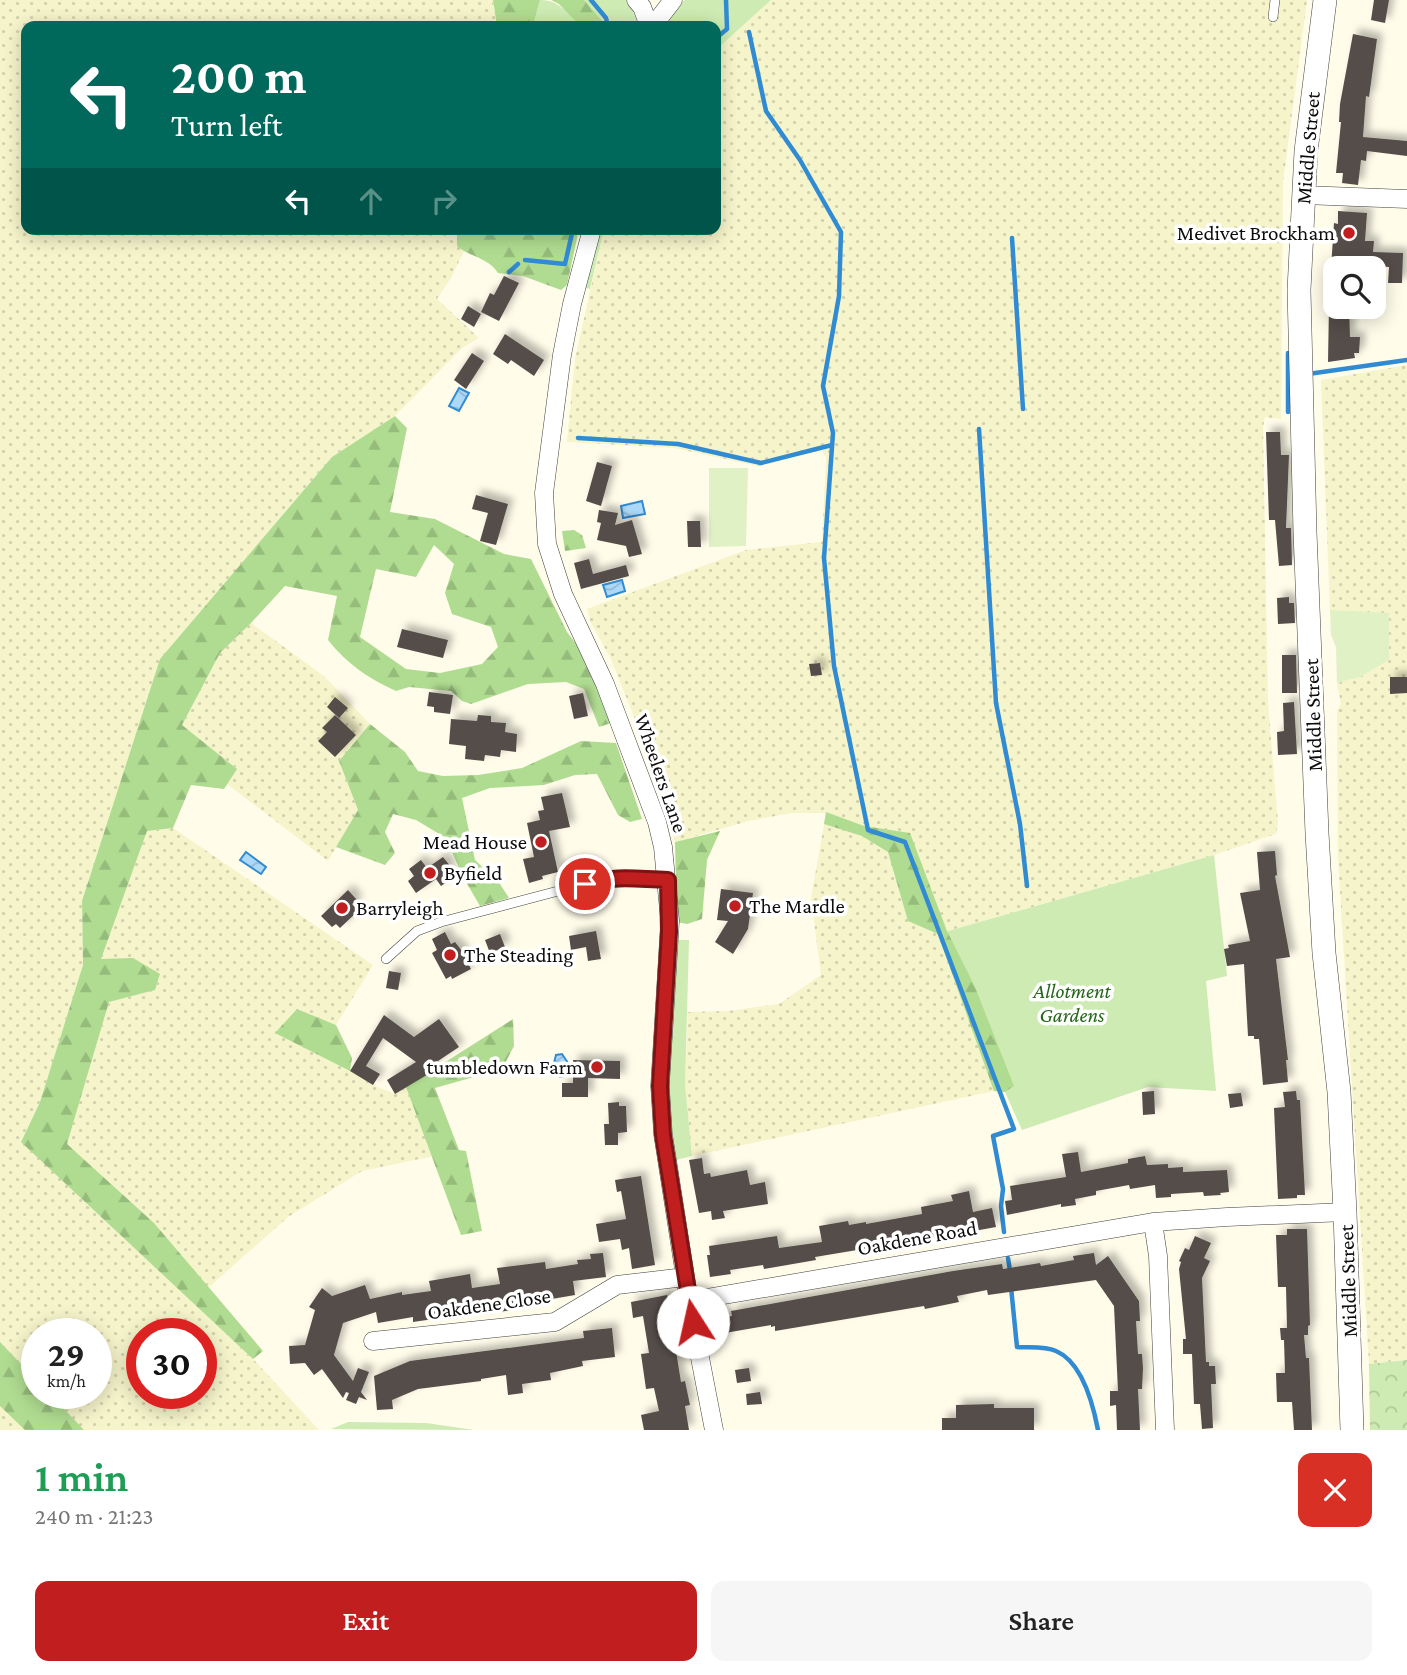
<!DOCTYPE html>
<html lang="en">
<head>
<meta charset="utf-8">
<style>
	body { margin:0; font-family:"Crimson Pro",serif; background:#f6f6f6; color:#222; height:100vh; display:flex; flex-direction:column; font-size:26px; white-space:nowrap }
	* { box-sizing:border-box; margin:0 }
	p { font-size:23px; color:#767676 }
	.icon { flex:none; width:38px; height:38px; fill:none; stroke:currentColor; stroke-width:2; stroke-linecap:round; stroke-linejoin:round }
	.map { position:relative; height:1430px; overflow:hidden }
	.details { display:flex; flex-direction:column; background:#fff; flex:1 }
	.details>* { flex:none }
	.hud { position:absolute; left:21px; top:21px; width:700px; height:214px; border-radius:14px; box-shadow:0 4px 18px #0003; background:#00695c; color:#fff; overflow:hidden }
	.tools { position:absolute; left:1323px; top:256px; display:grid; gap:14px }
	.tools a { display:grid; place-items:center; width:63px; height:63px; border-radius:14px; background:#fff; box-shadow:0 4px 18px #0003; font-size:35px }
	.speed { position:absolute; left:21px; top:1318px; display:flex; gap:14px; font-size:35px; font-weight:700; text-align:center }
	.speed>* { display:grid; place-content:center; width:91px; height:91px; border-radius:50%; background:#fff; box-shadow:0 4px 18px #0003; line-height:1 }
	.speed small { font-size:18px; font-weight:400 }
	.speed .limit { border:10px solid #d22; background:#fff; color:#111 }
	.pin { position:absolute; display:grid; place-items:center; width:60px; height:60px; color:#fff; margin:-30px; border:4px solid #fff; border-radius:50%; box-shadow:0 2px 7px #0007 }
	.me { position:absolute; width:77px; margin:-38px; rotate:350deg; stroke-linejoin:round; filter:drop-shadow(0 0 5px #0008) }
	.turn { display:flex; align-items:center; gap:24px; height:147px; padding:0 35px; font-size:32px }
	.turn .icon { width:91px; height:91px; stroke-width:2.5 }
	.turn b { display:block; font-size:49px; line-height:60px }
	.lanes { display:flex; align-items:center; height:66px; padding:0 35px; background:#0003; justify-content:center; gap:35px; direction:ltr }
	.lanes .off { opacity:.35 }
	.round { display:grid; place-items:center; flex:none; width:74px; height:74px; border-radius:14px; background:#f6f6f6 }
	.overview { display:flex; align-items:center; justify-content:space-between; height:119px; padding:0 35px }
	h1 { font-size:42px; font-weight:600; line-height:52px; color:#1e9e55 }
	.cta { display:flex; gap:14px; margin-top:auto; padding:14px 35px }
	.cta a { flex:1; height:80px; border-radius:14px; background:#c11e1f; color:#fff; font-size:28px; font-weight:600; line-height:80px; text-align:center }
	.cta a+a { background:#f6f6f6; color:#222 }
	.map>svg:first-child { display:block }
</style>
</head>
<body>
<div class="map">
<svg width="1407" height="1430" viewBox="0 0 1407 1430">
	<defs>
		<pattern id="farmland-dots" width="8" height="8" patternUnits="userSpaceOnUse" patternTransform="scale(1.75)"><rect width="8" height="8" fill="#f6f4ca"/><path d="M2 2h.1M6 6h.1" fill="none" stroke="#d2d0ac" stroke-width="1.8" stroke-linecap="round"/></pattern>
		<pattern id="forest-firs" width="22" height="20" patternUnits="userSpaceOnUse" patternTransform="scale(1.75)"><rect width="22" height="20" fill="#b0dc91"/><path d="M5 1l3.5 6h-7zM16 11l3.5 6h-7z" fill="#96bc7c"/></pattern>
		<pattern id="park-crowns" width="20" height="18" patternUnits="userSpaceOnUse" patternTransform="scale(1.75)"><rect width="20" height="18" fill="#cdebb3"/><path d="M2 6a3 3 0 1 1 6 0M12 15a3 3 0 1 1 6 0" fill="none" stroke="#afc899"/></pattern>
		<pattern id="water-waves" width="16" height="10" patternUnits="userSpaceOnUse" patternTransform="scale(1.75)"><rect width="16" height="10" fill="#add9f9"/><path d="M0 5q4-4 8 0t8 0" fill="none" stroke="#94b9d4"/></pattern>
		<filter id="shadow"><feDropShadow dx="5.5" dy="-5.5" stdDeviation="3.5" flood-color="#0004"/></filter>
	</defs>
	<rect width="100%" height="100%" fill="#fffcea"/>
	<!-- farmland -->
	<path fill="url(#farmland-dots)" fill-rule="evenodd" d="M0,0H493L497,26H26V229H457V245L464,251L451,278L437,299L479,338L462,348L395,416L332,457L160,659L82,901L83,965L40,1102L21,1141L253,1359L319,1430H0ZM37,1334H96V1393H37ZM142,1334H201V1393H142Z
		M771,0H1307L1283,182L1281,419L1265,417L1263,427L1268,702L1278,823L1276,834L1214,855L938,934L994,1091L692,1156L685,1084L688,1012L728,1011L779,1004L821,975L811,898L826,813H792L749,821L675,842L640,732L611,659L590,621L587,609L746,550L822,542L826,458L822,450L758,466L674,448L567,442L575,359L604,229H716V50Z
		M1407,365V1360L1369,1364L1338,858L1337,711L1341,704L1337,683L1360,677L1389,660V614L1330,610L1321,380Z
		M251,623L324,676L370,724L339,761L358,810L328,861L227,784L236,768L182,725L220,652Z
		M173,828L373,965L336,1025L297,1009L276,1033L350,1071L373,1085L395,1094L406,1087L434,1156L362,1171L288,1217L208,1288L154,1223L67,1144L109,1002L155,990L160,974L100,960L147,831Z"/>
	<!-- grass -->
	<path fill="#cdebb3" d="M540,0C559,0 568,13 580,26H533Z
		M584,0H628L639,26H607Z
		M685,0H771L716,50V26H662L676,6Z
		M598,229H604L590,289L582,287Z
		M1214,855L1227,976L1206,981L1216,1091L1148,1087L1022,1130L1005,1092L994,1091L938,934Z
		M678,940H689L685,1084L692,1156L676,1160L666,1087L674,948Z
		M348,1422L426,1423L474,1430L331,1429Z"/>
	<!-- forest -->
	<path fill="url(#forest-firs)" fill-rule="evenodd" d="M493,0H540L533,26H497Z
		M551,0H584L607,26H580L559,4Z
		M457,229H579L567,285L561,290L523,276L498,273C489,258 470,257 457,246Z
		M395,416L407,428L390,512L435,519L504,554L531,559L567,632L583,653L611,723L599,727L584,689L566,682L528,684L471,704L462,701L451,691L409,687L396,691C369,679 346,663 328,640L337,596L285,586L251,623L220,653L182,725L237,769L224,789L191,785L173,828L147,831L101,959L133,958L160,974L155,990L109,1002L67,1144L154,1223L263,1351L253,1359L21,1142L40,1102L83,965L82,901L160,659L332,457ZM434,545L454,564L445,593L452,614L491,627L498,647L482,664L440,673L406,669L360,637L376,569L416,577Z
		M574,530L582,535L586,548L565,551L562,531Z
		M370,724L405,752L418,771L443,776L478,775L522,768L581,741L616,743L642,819L630,822L618,815L597,774L575,775L544,785L490,788L462,798L475,860L500,884L509,898L480,906L462,875L446,838L416,820L393,814L385,832L395,853L385,865L336,847L358,810L339,761Z
		M826,812L864,826L910,833L947,931L975,987L1014,1086L1005,1092L994,1091L938,934L908,921L888,852L862,836L824,824Z
		M720,831L707,860L702,919L687,924L677,922L675,842Z
		M297,1009L336,1025L352,1058L350,1071L275,1033Z
		M513,1019L514,1046L502,1069L435,1088L459,1150L466,1151L482,1231L461,1235L406,1087Z
		M0,1342L37,1381V1393H49L84,1430H25L0,1406Z"/>
	<!-- park -->
	<path fill="url(#park-crowns)" d="M1407,1360V1430H1370L1369,1364Z"/>
	<!-- pitch -->
	<path fill="#e0f1c5" d="M709,468H748L746,546L709,547Z
		M1330,610L1389,613V660L1360,677L1337,683L1336,647L1331,635Z"/>
	<!-- water -->
	<path fill="url(#water-waves)" stroke="#318bd3" stroke-width="2" d="M459,388L469,393L459,411L449,406Z
		M642,501L645,514L623,518L621,506Z
		M622,580L625,591L607,597L603,585Z
		M246,852L266,867L261,874L240,860Z
		M562,1054L570,1066V1075L560,1077L553,1067L556,1055Z"/>
	<g fill="none" stroke-linecap="round" stroke-linejoin="round">
		<!-- stream -->
		<path stroke="#318bd3" stroke-width="4.5" d="M591,0L606,18L608,26
			M749,32L766,111L800,160L841,232L839,296L823,386L833,433L824,558L834,666L868,830L905,842L1014,1129L993,1136L1003,1189L1001,1206L1004,1232
			M716,38L727,29L726,0
			M1012,238L1023,409
			M525,260L565,264L573,229
			M509,272L518,264
			M1288,353V412
			M1308,374L1407,360
			M979,429L996,703L1020,824L1027,886
			M578,438L678,444L761,463L832,445
			M1008,1258L1010,1271
			M1011,1287L1017,1347C1029,1348 1045,1346 1056,1351C1082,1362 1093,1404 1098,1430"/>
	</g>
	<!-- building -->
	<path fill="#554d48" filter="url(#shadow)" d="M1374,0H1389L1385,23L1371,20Z
		M1353,34L1377,39L1369,97L1366,96L1363,137L1407,141V156L1367,151L1366,161L1361,160L1358,185L1342,183L1343,173H1336L1341,122H1339L1340,104Z
		M1338,211L1367,213L1365,241H1374L1373,252L1403,253L1402,283H1388L1389,267L1358,265V268H1331L1334,223L1338,224Z
		M504,276L519,283L499,321L481,312L490,293L494,295Z
		M468,306L481,314L474,327L461,319Z
		M1329,306H1349L1350,337H1360L1359,353H1354L1355,358L1328,362Z
		M505,334L544,360L534,376L511,360L508,364L493,354Z
		M472,353L484,361L466,389L454,380Z
		M1266,432H1280L1281,455H1289L1286,528H1291L1292,565L1279,566L1275,520H1269Z
		M597,462L612,466L601,506L586,501Z
		M476,495L508,504L496,545L480,541L488,513L472,509Z
		M599,510L618,513L615,525L632,520L642,554L629,557L626,546L597,540L601,523L597,522Z
		M687,521H700L701,547H688Z
		M589,559L593,574L626,565L629,576L581,589L574,563Z
		M1289,597V603H1294L1295,623L1278,624L1277,598Z
		M402,629L448,640L443,658L397,647Z
		M1282,655H1296L1297,693H1282Z
		M820,663L822,675L811,676L809,664Z
		M1390,677H1407V693L1390,694Z
		M429,692L453,695L450,714L434,712V707L427,706Z
		M583,693L588,716L574,719L569,696Z
		M335,697L348,708L339,718L327,707Z
		M1294,702L1297,754L1278,755L1277,732L1284,731L1283,703Z
		M335,715L356,735L335,757L318,741L327,732L322,728Z
		M478,715L491,716V722L506,723L505,732L517,734L516,752L501,750L500,757L485,755L484,761L465,759L466,746L449,744L451,719L477,721Z
		M562,793L570,827L549,831L558,872L542,876L543,879L529,883L523,859L534,857L527,823L540,820L538,811L544,810L541,797Z
		M1275,851L1277,875L1275,876L1290,957L1276,959L1288,1060H1286L1288,1082L1263,1085L1259,1039H1254V1036H1248L1244,964L1227,966L1224,949L1229,948L1228,945L1250,941L1240,893L1260,890L1257,852Z
		M443,857L451,867L447,870L453,878L441,886L436,879L416,893L408,881L414,876L409,869L421,860L427,868Z
		M721,889L753,893L748,929L733,954L715,942L728,921L717,920Z
		M348,890L357,900L352,904L358,911L340,928L336,924L332,927L321,916Z
		M596,931L601,959L588,961L586,947L571,950L569,936Z
		M445,932L451,944L455,942L462,951L471,969L452,979L451,976L446,979L432,953L437,950L432,939Z
		M500,934L505,947L490,953L485,940Z
		M389,971L401,973L398,990L386,988Z
		M384,1015L414,1037L439,1019L459,1047L432,1065L435,1070L395,1094L387,1080L416,1062L383,1038L366,1066L380,1074L373,1085L350,1071Z
		M573,1060L620,1061V1079L588,1078V1097H562V1083H573Z
		M1154,1091L1155,1114L1143,1115L1142,1092Z
		M1296,1091L1297,1100H1300L1305,1195H1297V1198L1278,1199L1274,1108L1285,1107L1283,1092Z
		M1241,1093L1243,1106L1230,1108L1228,1094Z
		M619,1102V1106H626L627,1132L618,1133V1145H605L604,1124H609L608,1103Z
		M1078,1152L1081,1172L1128,1163V1159L1145,1156L1147,1165L1168,1164V1168L1183,1167V1172L1227,1170L1229,1192L1220,1193L1221,1195L1204,1196L1203,1192L1171,1194V1197L1156,1198L1155,1185L1130,1189L1129,1185L1096,1191V1195L1075,1199L1076,1205L1061,1207V1204L1007,1215L1005,1201L1012,1200L1010,1186L1066,1177L1062,1154Z
		M702,1158L704,1174L710,1173L711,1177L747,1170L750,1185L765,1182L768,1204L723,1211L725,1218L712,1220L711,1211L699,1213L689,1160Z
		M641,1176L655,1265L632,1269L629,1248L622,1250L620,1239L599,1242L596,1224L626,1219L621,1191L617,1192L615,1180Z
		M969,1191L973,1212L992,1208L996,1227L875,1249V1247L815,1257L816,1260L764,1269L763,1265L730,1270L731,1274L710,1277L707,1255H710L709,1246L777,1236L779,1248L822,1242L819,1226L848,1221L849,1225L866,1222V1224L922,1214L921,1207L953,1201L951,1195Z
		M1287,1229H1307L1310,1325L1308,1326V1335H1304L1306,1358H1309L1312,1430H1294L1292,1402H1277L1276,1373H1285L1284,1340H1281L1280,1328H1287L1286,1287H1278L1276,1235H1287Z
		M1195,1236L1211,1243L1204,1258L1210,1261L1202,1278L1206,1362H1209V1366H1215L1216,1384H1211L1213,1428L1202,1429L1200,1404H1194L1192,1354H1183V1339H1186L1179,1269L1181,1262L1179,1261L1185,1248L1189,1250Z
		M603,1253L606,1277L573,1281L575,1295L540,1301L541,1305L482,1315V1313L448,1319L447,1317L413,1322V1317L378,1323L376,1312L343,1323L334,1355L353,1381L358,1368L369,1372L361,1392L367,1400L359,1397L356,1404L346,1400L349,1393L346,1392L343,1398L322,1369L314,1375L305,1363L290,1364L289,1346L305,1345L315,1310L309,1307L322,1288L332,1296L365,1285L370,1299L402,1292V1295L431,1291L429,1281L470,1274L472,1288L500,1284L497,1268L545,1262L546,1269L578,1264L577,1260L591,1259L590,1254Z
		M1094,1253L1096,1265L1108,1256L1139,1301L1140,1321H1136L1138,1354H1142L1143,1368L1142,1389H1138L1140,1430H1117L1116,1405L1110,1406V1391H1118L1114,1306L1096,1280L988,1295L987,1290L957,1296L959,1302L925,1309L924,1306L775,1331V1326L771,1327V1325L719,1334L717,1319L732,1316L731,1311L953,1271L1002,1264L1003,1269L1040,1263L1041,1266L1074,1260L1073,1256Z
		M667,1295L681,1382L685,1381L690,1405L685,1406L689,1430H644L641,1415L659,1411L654,1388L646,1389L641,1354L649,1353L643,1316L633,1318L631,1302Z
		M612,1328L615,1357L582,1361L583,1366L550,1373L551,1380L522,1384L523,1393L508,1395L506,1375L481,1379V1381L418,1389L392,1400L393,1409L377,1410L374,1376L410,1361L584,1338L583,1331Z
		M749,1368L751,1381L737,1383L735,1370Z
		M760,1392L762,1404L747,1405L746,1394Z
		M994,1404V1408H1034V1430H942V1418H956V1405Z"/>
	<g fill="none" stroke-linecap="round" stroke-linejoin="round">
		<!-- service casing -->
		<g stroke="#3f3f3f" stroke-width="10">
			<path id="service" d="M1273,17L1275,0
				M386,959L417,931L441,922L611,877H629L668,880"/>
		</g>
		<!-- minor casing -->
		<g stroke="#3f3f3f" stroke-width="19">
			<path id="minor" d="M636,0L642,7L649,26
				M653,26L673,0
				M1304,195L1407,199
				M592,229L572,304L562,355L544,493L547,544L563,594L605,684L657,822L663,847L670,921L660,1086L663,1134L689,1301L714,1430
				M1153,1222L1158,1256L1165,1430
				M689,1301L1153,1222L1227,1217L1345,1212
				M373,1341L555,1322L617,1285L685,1277"/>
		</g>
		<!-- tertiary casing -->
		<g stroke="#3f3f3f" stroke-width="24">
			<path id="tertiary" d="M1325,0L1306,151L1299,290L1305,532L1317,833L1324,953L1339,1092L1345,1212L1352,1430"/>
		</g>
		<!-- service -->
		<use href="#service" stroke="#fff" stroke-width="9"/>
		<!-- minor -->
		<use href="#minor" stroke="#fff" stroke-width="18"/>
		<!-- tertiary -->
		<use href="#tertiary" stroke="#fff" stroke-width="23"/>
	</g>
	<g fill="none" stroke-linecap="round" stroke-linejoin="round">
		<!-- route casing -->
		<g stroke="#7d1414" stroke-width="18">
			<path id="route" d="M585,884C620,875 633,879 668,880L669,932L660,1086L663,1135L693,1322"/>
		</g>
		<!-- route -->
		<use href="#route" stroke="#c11e1f" stroke-width="12"/>
	</g>
	<!-- markers -->
	<g fill="#c11e1f" stroke="#fff" stroke-width="2.5">
		<circle cx="1349" cy="233" r="7"/>
		<circle cx="541" cy="842" r="7"/>
		<circle cx="430" cy="873" r="7"/>
		<circle cx="735" cy="906" r="7"/>
		<circle cx="342" cy="908" r="7"/>
		<circle cx="450" cy="955" r="7"/>
		<circle cx="597" cy="1067" r="7"/>
	</g>
	<g text-anchor="middle" stroke-width="7" stroke-linejoin="round" paint-order="stroke">
		<!-- street labels -->
		<g font-size="21" fill="#0c0c0c" stroke="#fff">
			<text transform="translate(1308 148) rotate(-85)" y="7">Middle Street</text>
			<text transform="translate(1313 715) rotate(-92)" y="7">Middle Street</text>
			<text transform="translate(661 773) rotate(71)" y="7">Wheelers Lane</text>
			<text transform="translate(917 1238) rotate(-10)" y="7">Oakdene Road</text>
			<text transform="translate(1348 1281) rotate(-92)" y="7">Middle Street</text>
			<text transform="translate(489 1304) rotate(-8)" y="7">Oakdene Close</text>
		</g>
		<!-- poi labels -->
		<g font-size="21" fill="#0c0c0c" stroke="#fff" text-anchor="start">
			<text x="1335" y="240" text-anchor="end">Medivet Brockham</text>
			<text x="527" y="849" text-anchor="end">Mead House</text>
			<text x="444" y="880">Byfield</text>
			<text x="749" y="913">The Mardle</text>
			<text x="356" y="915">Barryleigh</text>
			<text x="464" y="962">The Steading</text>
			<text x="583" y="1074" text-anchor="end">tumbledown Farm</text>
		</g>
		<!-- park labels -->
		<g font-size="21" font-style="italic" fill="#26661a" stroke="#fff">
			<text x="1072" y="998">Allotment<tspan x="1072" dy="24">Gardens</tspan></text>
		</g>
	</g>
</svg>
<div class="tools">
<a><svg class="icon" aria-label="search" viewBox="0 0 24 24"><circle cx="10" cy="10" r="6"/><path d="M15 15l6 6"/></svg></a>
</div>
<div class="speed"><div>29<small>km/h</small></div><div class="limit">30</div></div>
<div class="pin" style="left:585px;top:884px;background:#d93025"><svg class="icon" aria-label="arrive" viewBox="0 0 24 24"><path d="M6 21V4h12l-3 4 3 4H6"/></svg></div>
<svg class="me" style="left:693px;top:1322px" viewBox="-20 -20 40 40"><circle r="19" fill="#fff"/><path d="M0-13L10 11 0 6-10 11z" fill="#c11e1f"/></svg>
<div class="hud">
<div class="turn"><svg class="icon" aria-label="left" viewBox="0 0 24 24"><path d="M17 20v-9H6M10 6l-5 5 5 5"/></svg><div><b>200 m</b>Turn left</div></div>
<div class="lanes"><svg class="icon" aria-label="left" viewBox="0 0 24 24"><path d="M17 20v-9H6M10 6l-5 5 5 5"/></svg><svg class="icon off" aria-label="ahead" viewBox="0 0 24 24"><path d="M12 20V5M6 11l6-6 6 6"/></svg><svg class="icon off" aria-label="right" viewBox="0 0 24 24"><path d="M7 20v-9h11M14 6l5 5-5 5"/></svg></div>
</div>
</div>
<section class="details">
<div class="overview"><div><h1>1 min</h1><p>240 m · 21:23</p></div><a class="round" style="background:#d93025;color:#fff"><svg class="icon" aria-label="close" viewBox="0 0 24 24"><path d="M6 6l12 12M18 6L6 18"/></svg></a></div>
<div class="cta"><a>Exit</a><a>Share</a></div>
</section>
</body>
</html>
